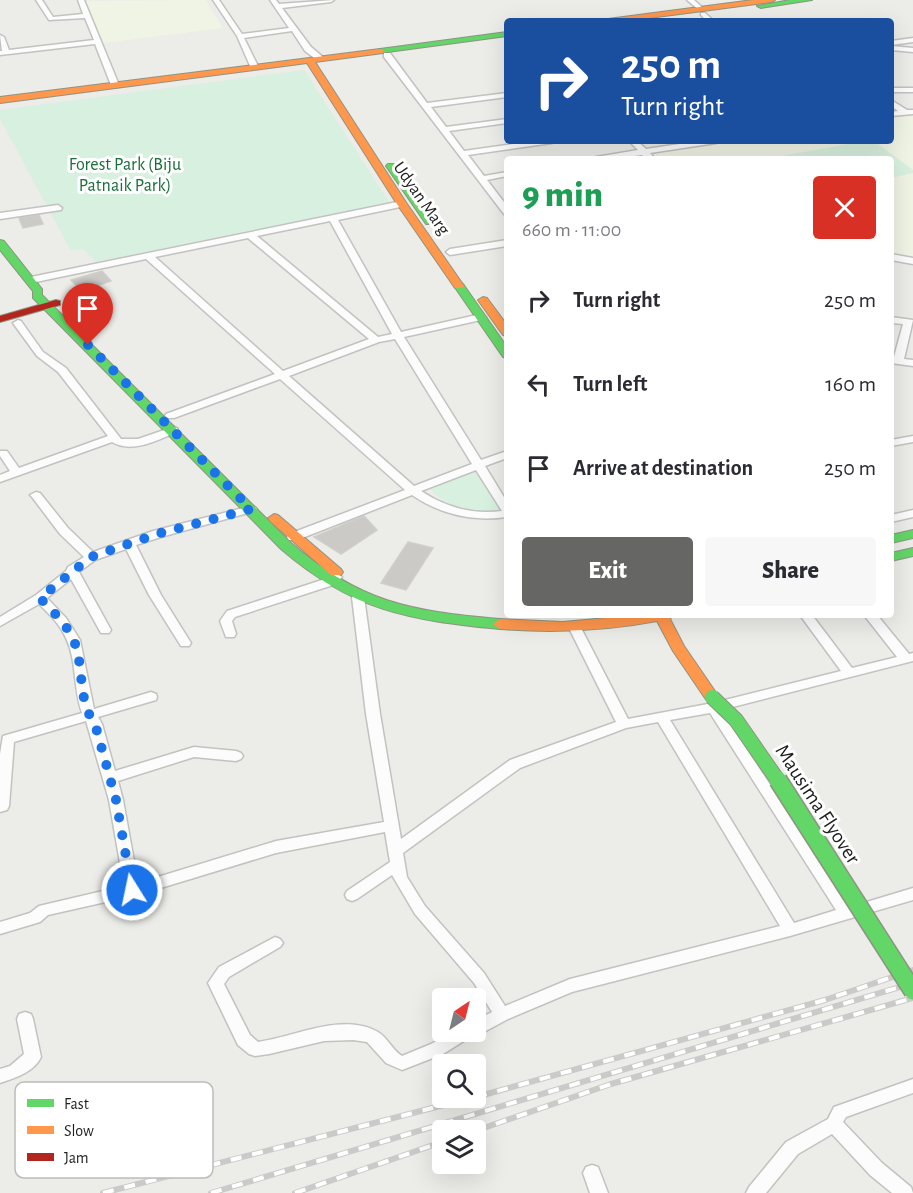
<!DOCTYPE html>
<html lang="en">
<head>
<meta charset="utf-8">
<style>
	body { margin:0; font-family:"Alegreya Sans",sans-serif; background:#f7f7f7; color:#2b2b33; height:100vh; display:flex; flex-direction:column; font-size:22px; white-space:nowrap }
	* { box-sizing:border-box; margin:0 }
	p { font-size:20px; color:#7c7c81 }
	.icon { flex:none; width:33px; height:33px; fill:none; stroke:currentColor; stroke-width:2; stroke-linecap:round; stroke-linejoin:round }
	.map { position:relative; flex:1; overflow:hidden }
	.panel { position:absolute; left:504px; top:156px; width:390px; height:462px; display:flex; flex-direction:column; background:#fff; border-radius:6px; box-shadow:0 6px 24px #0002 }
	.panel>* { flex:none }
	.guide { position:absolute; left:504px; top:18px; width:390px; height:126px; border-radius:6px; box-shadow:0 6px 24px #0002; background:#1a4fa0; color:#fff; overflow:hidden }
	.needle { width:39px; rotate:35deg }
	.buttons { position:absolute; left:432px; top:988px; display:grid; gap:12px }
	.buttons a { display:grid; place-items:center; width:54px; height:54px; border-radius:6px; background:#fff; box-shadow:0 6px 24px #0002; font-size:30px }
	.pin { position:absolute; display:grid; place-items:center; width:51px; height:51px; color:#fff; margin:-62px -26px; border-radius:50% 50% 50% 0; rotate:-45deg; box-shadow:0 0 6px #0007 }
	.pin .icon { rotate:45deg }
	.me { position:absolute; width:66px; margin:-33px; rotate:350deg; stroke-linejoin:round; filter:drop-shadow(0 0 4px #0008) }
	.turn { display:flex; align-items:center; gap:21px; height:126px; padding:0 18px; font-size:27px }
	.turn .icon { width:78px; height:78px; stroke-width:2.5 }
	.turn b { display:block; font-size:42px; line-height:51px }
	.round { display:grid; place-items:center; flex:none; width:63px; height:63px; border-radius:6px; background:#f7f7f7 }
	.overview { display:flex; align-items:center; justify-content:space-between; height:102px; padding:0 18px }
	h1 { font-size:36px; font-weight:800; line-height:45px; color:#1e9e55 }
	.primary-button { display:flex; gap:12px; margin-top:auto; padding:12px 18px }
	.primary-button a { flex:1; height:69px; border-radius:6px; background:#666665; color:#fff; font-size:24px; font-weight:800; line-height:69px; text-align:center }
	.primary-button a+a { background:#f7f7f7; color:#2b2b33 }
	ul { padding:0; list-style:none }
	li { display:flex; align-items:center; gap:18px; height:84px; padding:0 18px }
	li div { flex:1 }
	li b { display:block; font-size:22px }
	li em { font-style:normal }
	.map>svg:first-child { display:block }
</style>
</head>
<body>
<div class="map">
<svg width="913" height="1193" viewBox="0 0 913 1193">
	<rect width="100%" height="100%" fill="#ecece8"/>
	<!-- education -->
	<path fill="#f0f4e5" d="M205,0L223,28L104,43L83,1Z
		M913,115V257L891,254V159H652L646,153L730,141H891V118Z"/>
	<!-- park -->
	<path fill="#d8f0df" d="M304,70L389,202L96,262L83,249L71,251L0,119V110Z
		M866,141H874L913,170V173L891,178V159H764Z
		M476,472L500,511C476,513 446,508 430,489Z"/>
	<!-- building -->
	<path fill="#cbcac7" stroke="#cfcec9" stroke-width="1.5" d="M39,215L43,224L23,228L19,218Z
		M102,271L111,281L82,291L71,280Z
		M364,516L377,530L341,554L314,537Z
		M408,542L433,548L406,590L381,583Z"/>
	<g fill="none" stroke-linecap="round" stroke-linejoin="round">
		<!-- street casing -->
		<g stroke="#c2c2c0" stroke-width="3">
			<path id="street" d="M36,0H42L53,17L83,14L78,0H84L119,85L118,87L111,85L95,44L0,55V51H2L0,35L4,37L9,50L94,40L85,18L49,20Z
				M213,0H219L242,34L289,28L270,0H276L279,4L334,0L331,2L282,8L311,47L324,58L317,60L305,51L292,31L244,38L258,66L251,68L237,36Z
				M687,0H694L704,9L699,10Z
				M701,13H705L714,21H707L701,15Z
				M913,38V42L891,45V41Z
				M891,46L913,48V52L891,50Z
				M384,53H390L427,103L507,93V97L431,107L446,127L507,119V123L449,131L464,151L535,141H556L552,143L468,155L484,176L507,172V176L487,180L507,206V215L504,214L384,57Z
				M891,88H913V92H891Z
				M891,100L907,110H913V114L891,116V112L898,111L891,106Z
				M629,141H637L646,149L700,141H720L716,143L650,153L655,159H646L642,155L612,159H592L596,157L638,150Z
				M402,201L406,204L405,206L338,220L401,332L481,314L486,317L481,320L404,337L481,460L507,451V458L485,466L507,502V517C473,522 440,514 412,495L297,540H289L287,537L289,534L405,490L280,379L174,418H166L165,416L166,414L275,374L146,259L31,283L26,280L31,277ZM330,221L392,334L378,337L257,236ZM248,238L369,339L283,371L155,257ZM395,339L472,464L414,486L289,376L379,342ZM476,470L502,511C473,515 445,507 421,491Z
				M58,205L62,208L61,210L0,219V213Z
				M507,240V246L450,255L446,252L450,249Z
				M891,254L913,258V264L891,260Z
				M891,317L913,320L904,359L913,360V366L891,363V357H894L903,324L891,323Z
				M18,320L21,321L43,352L66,368L121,439H138L173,427L177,428L178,430L177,432C157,440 133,454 112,442L0,482V475L10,471L0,456V451H7L19,468L108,436L58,372L37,356L13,323Z
				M913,436V442L891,446V440Z
				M36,492L40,493L68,528L93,552L153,531L247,507H255L257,509L255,511L161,537L136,545L161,595L191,643L189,646H181L149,595L126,549L95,560L79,572L111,630L109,633H101L71,579L47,598L66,618L80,640L94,709L151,692L156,694L157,697L156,700L98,717L102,724L115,771L194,747L236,751L241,753L243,756L241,759L236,761L194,757L118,781L123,800L138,883L276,841L384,822L366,714L352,597L358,593L364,597L380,714L401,839L510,760L616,722L568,626L570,623L574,622L580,626L628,719L713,703L841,671L800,615H812L852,668L897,657L864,615H877L909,654L913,653V661L721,710L850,907L913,888V900L790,936L572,992L508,1019L482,1033L475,1034L443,1054L402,1070L386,1063L367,1042L353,1040L324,1041L269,1054L255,1056L249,1054L238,1045L208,983L219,967L275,937L280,939L283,943L280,947L229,977L224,984L250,1035L258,1042C295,1037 342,1012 378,1032C388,1038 392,1050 402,1056L431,1044L453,1032H476V1020L492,1012L474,983L415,914L392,875L357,899L352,901L347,899L345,895L347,891L390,862L385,832L276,853L141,894L48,915L40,922L0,934V922L30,913L39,906L124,886L109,800L86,721L14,742L9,806L7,810L0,812V754L3,736L82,713C73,688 77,661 66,638C60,624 49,614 39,604L0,626V617L36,595L66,571L68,567L84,557L60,534L32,497L30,495ZM710,713L836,910L794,923L670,720ZM658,722L780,926L570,979L505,1006L484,973L425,906L407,877L403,853L520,768L626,728Z
				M913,510V517L891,522V515Z
				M336,573L342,577L336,584L235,617L232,621L236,634L234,637H226L220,621L227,611L328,578Z
				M25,1012L31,1014L33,1019L41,1057C34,1072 15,1078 0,1083V1069L10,1066L24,1054L17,1019L19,1014Z
				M913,1079V1093L846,1117L843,1122L882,1163L911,1187L913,1193H892L870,1175L832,1134L798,1154L766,1193H746L749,1187L786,1142L828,1119L834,1107Z
				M592,1165L598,1167L608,1193H590L583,1173L586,1167Z"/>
		</g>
		<!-- fast casing -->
		<g stroke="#8e9482" stroke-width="2">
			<path id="fast" d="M790,0H812L761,8L757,6Z
				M507,32V36L380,53L376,51L380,49Z
				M388,164H394L434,222L432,224H426L386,166Z
				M0,240L4,241L42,289V295L291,543C361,603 410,611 500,619L505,621L507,624L505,627L500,629C408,620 353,611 281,549L33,298V291L0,250Z
				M459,283L463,284L507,347V358L503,357L454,286Z
				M913,530V538L891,543V535Z
				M913,548V556L891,561V553Z"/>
		</g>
		<!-- slow casing -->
		<g stroke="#8e9482" stroke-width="2">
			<path id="slow" d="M753,0H775L771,2L626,21H604L608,19Z
				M380,49L384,51L383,53L315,62L407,204L464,286L463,288H455L397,204L307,63L0,103V97Z
				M483,297L487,298L507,325V336L503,335L478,300Z
				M274,514L278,515L341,569L343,572L341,575H331L270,521L268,518Z
				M640,615H673L670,619L684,646L719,697L717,701H707L673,651L657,621C605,631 553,633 500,629L493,624L500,619L563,622Z"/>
		</g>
		<!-- jam casing -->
		<g stroke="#8e9482" stroke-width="2">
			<path id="jam" d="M56,300L60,301V305L0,322V316Z"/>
		</g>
		<!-- street -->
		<use href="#street" fill="#fcfcfc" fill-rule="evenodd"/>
		<!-- fast -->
		<use href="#fast" fill="#63d668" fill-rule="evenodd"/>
		<!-- slow -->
		<use href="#slow" fill="#ff974d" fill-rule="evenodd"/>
		<!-- jam -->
		<use href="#jam" fill="#b3261e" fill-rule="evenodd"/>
		<!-- rail casing -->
		<g stroke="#cacac9" stroke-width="6">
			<path id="rail" d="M476,1097L825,1000L913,970
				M475,1131L611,1084L913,998
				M103,1193L471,1098
				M211,1193L913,983
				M295,1193L442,1142"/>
		</g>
		<!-- rail -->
		<use href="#rail" stroke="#fff" stroke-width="4" stroke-dasharray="11" stroke-linecap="butt"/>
		<!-- fast-bridge-far1 casing -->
		<g stroke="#8e9482" stroke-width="16" stroke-linecap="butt">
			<path id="fast-bridge-far1" d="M712,697L736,720L779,782"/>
		</g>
		<!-- fast-bridge casing -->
		<g stroke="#8e9482" stroke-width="20" stroke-linecap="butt">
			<path id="fast-bridge" d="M778,780L913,991"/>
		</g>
		<!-- fast-bridge-far1 -->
		<use href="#fast-bridge-far1" stroke="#63d668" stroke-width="14"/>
		<!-- fast-bridge -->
		<use href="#fast-bridge" stroke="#63d668" stroke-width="17"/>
	</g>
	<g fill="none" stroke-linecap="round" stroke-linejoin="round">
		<!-- route -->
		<path stroke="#1a73e8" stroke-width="10" stroke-dasharray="0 18" d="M88,345L251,509L157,534L91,557L40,598C53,612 71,628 76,647C84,673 78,701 95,724L116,800L132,890"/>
	</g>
	<g text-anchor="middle" stroke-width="6" stroke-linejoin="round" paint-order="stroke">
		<!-- far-park labels -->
		<g font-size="18" fill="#196f38" stroke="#fff">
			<text x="125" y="170">Forest Park (Biju<tspan x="125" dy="21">Patnaik Park)</tspan></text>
		</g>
		<!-- far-street labels -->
		<g font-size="18" fill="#1e1e1e" stroke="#fff">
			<text transform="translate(422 198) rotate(55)" y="6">Udyan Marg</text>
		</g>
		<!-- street labels -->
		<g font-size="21" fill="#1e1e1e" stroke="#fff">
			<text transform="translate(818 804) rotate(57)" y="7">Mausima Flyover</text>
		</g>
	</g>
	<!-- legend -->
	<rect x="15" y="1082" width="198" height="96" rx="9" fill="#fff" stroke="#bcbcbc" stroke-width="1.5"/>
	<rect x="27" y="1099" width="27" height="8" fill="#63d668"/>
	<rect x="27" y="1126" width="27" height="8" fill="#ff974d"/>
	<rect x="27" y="1153" width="27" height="8" fill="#b3261e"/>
	<g font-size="16" fill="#1e1e1e">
		<text x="64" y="1109">Fast</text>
		<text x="64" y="1136">Slow</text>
		<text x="64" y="1163">Jam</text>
	</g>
</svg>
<div class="buttons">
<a><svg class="needle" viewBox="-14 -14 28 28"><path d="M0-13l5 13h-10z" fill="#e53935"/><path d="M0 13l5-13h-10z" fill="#7c7c81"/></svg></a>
<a><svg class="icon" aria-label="search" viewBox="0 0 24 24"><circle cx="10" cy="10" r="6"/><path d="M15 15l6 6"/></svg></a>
<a><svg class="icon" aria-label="layers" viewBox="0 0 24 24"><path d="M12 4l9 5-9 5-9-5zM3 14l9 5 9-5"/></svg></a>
</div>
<div class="pin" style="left:88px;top:345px;background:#d93025"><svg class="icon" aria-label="arrive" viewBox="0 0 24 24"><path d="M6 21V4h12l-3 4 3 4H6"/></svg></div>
<svg class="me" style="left:132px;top:890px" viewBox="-20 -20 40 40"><circle r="17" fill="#1a73e8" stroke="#fff" stroke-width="3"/><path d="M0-11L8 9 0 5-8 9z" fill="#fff"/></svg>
<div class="guide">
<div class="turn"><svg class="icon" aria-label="right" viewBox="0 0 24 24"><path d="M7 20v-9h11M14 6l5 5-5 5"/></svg><div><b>250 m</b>Turn right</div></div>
</div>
<section class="panel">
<div class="overview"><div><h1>9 min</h1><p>660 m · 11:00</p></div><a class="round" style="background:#d93025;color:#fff"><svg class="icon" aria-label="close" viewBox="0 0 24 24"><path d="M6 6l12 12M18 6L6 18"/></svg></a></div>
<ul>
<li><svg class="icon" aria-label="right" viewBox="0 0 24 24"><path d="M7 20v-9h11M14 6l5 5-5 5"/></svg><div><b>Turn right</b></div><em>250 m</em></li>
<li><svg class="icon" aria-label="left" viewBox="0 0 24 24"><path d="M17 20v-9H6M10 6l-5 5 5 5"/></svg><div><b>Turn left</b></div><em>160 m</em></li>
<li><svg class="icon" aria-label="arrive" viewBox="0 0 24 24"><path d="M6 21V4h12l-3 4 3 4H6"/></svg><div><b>Arrive at destination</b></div><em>250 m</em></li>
</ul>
<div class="primary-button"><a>Exit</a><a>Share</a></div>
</section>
</div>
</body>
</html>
